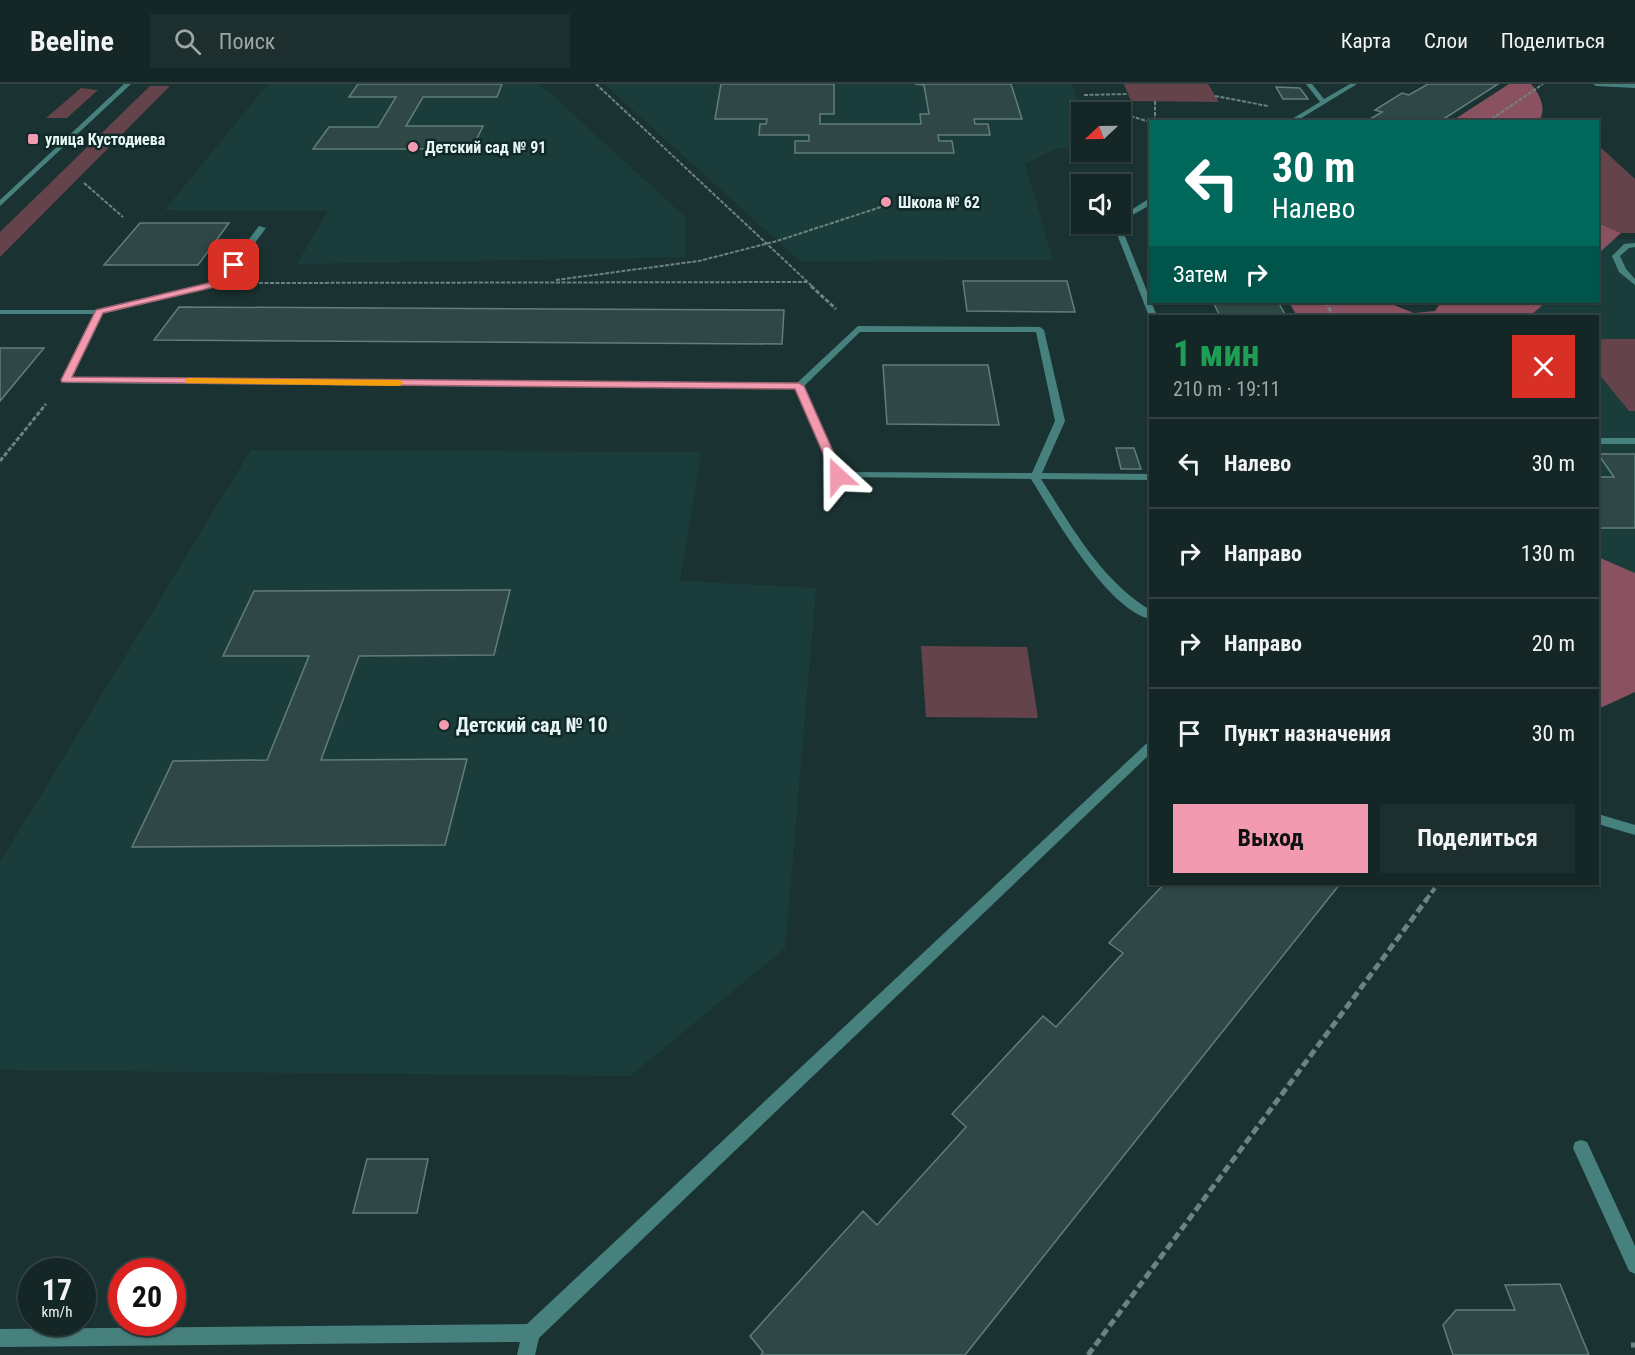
<!DOCTYPE html>
<html lang="ru">
<head>
<meta charset="utf-8">
<style>
	body { margin:0; font-family:"Roboto Condensed",sans-serif; background:#1d2e2e; color:#f1f3f6; height:100vh; display:flex; flex-direction:column; font-size:22px; white-space:nowrap }
	* { box-sizing:border-box; margin:0 }
	p { font-size:20px; color:#9da5a7 }
	.icon { flex:none; width:33px; height:33px; fill:none; stroke:currentColor; stroke-width:2; stroke-linecap:round; stroke-linejoin:round }
	.map { position:relative; flex:1; overflow:hidden }
	.sheet { position:absolute; left:1149px; top:231px; width:450px; height:570px; display:flex; flex-direction:column; background:#142626; border-radius:0px; box-shadow:0 2px 4px #0004,0 0 0 2px #334343 }
	.sheet>* { flex:none }
	.guide { position:absolute; left:1149px; top:36px; width:450px; height:183px; border-radius:0px; box-shadow:0 2px 4px #0004,0 0 0 2px #334343; background:#00695c; color:#fff; overflow:hidden }
	.needle { width:39px; rotate:248deg }
	.tools { position:absolute; left:1071px; top:18px; display:grid; gap:12px }
	.tools a { display:grid; place-items:center; width:60px; height:60px; border-radius:0px; background:#142626; box-shadow:0 2px 4px #0004,0 0 0 2px #334343; font-size:30px }
	.speed { position:absolute; left:18px; top:1174px; display:flex; gap:12px; font-size:30px; font-weight:700; text-align:center }
	.speed>* { display:grid; place-content:center; width:78px; height:78px; border-radius:50%; background:#142626; box-shadow:0 2px 4px #0004,0 0 0 2px #334343; line-height:1 }
	.speed small { font-size:15px; font-weight:400 }
	.speed .limit { border:9px solid #d22; background:#fff; color:#111 }
	.pin { position:absolute; display:grid; place-items:center; width:51px; height:51px; color:#fff; margin:-26px; border-radius:12px; box-shadow:0 3px 9px #0006 }
	.me { position:absolute; width:66px; margin:-33px; rotate:336deg; stroke-linejoin:round; filter:drop-shadow(0 0 4px #0008) }
	.turn { display:flex; align-items:center; gap:21px; height:126px; padding:0 24px; font-size:27px }
	.turn .icon { width:78px; height:78px; stroke-width:2.5 }
	.turn b { display:block; font-size:42px; line-height:51px }
	.then { display:flex; align-items:center; height:57px; padding:0 24px; background:#0003; gap:12px; font-size:22px }
	.round { display:grid; place-items:center; flex:none; width:63px; height:63px; border-radius:0px; background:#1d2e2e }
	.head { display:flex; align-items:center; justify-content:space-between; height:102px; padding:0 24px }
	h1 { font-size:36px; font-weight:700; line-height:45px; color:#1e9e55 }
	.action { display:flex; gap:12px; margin-top:auto; padding:12px 24px }
	.action a { flex:1; height:69px; border-radius:0px; background:#f29ab0; color:#111; font-size:24px; font-weight:700; line-height:69px; text-align:center }
	.action a+a { background:#1d2e2e; color:#f1f3f6 }
	ul { padding:0; list-style:none }
	li { display:flex; align-items:center; gap:18px; height:90px; padding:0 24px; border-top:2px solid #334343 }
	li div { flex:1 }
	li b { display:block; font-size:22px }
	li em { font-style:normal }
	header { display:flex; align-items:center; gap:36px; box-sizing:border-box; height:84px; padding:0 30px; background:#142626; border-bottom:2px solid #334343 }
	header strong { font-size:28px }
	nav { display:flex; gap:33px; margin-inline-start:auto; font-size:21px }
	.search { width:420px; height:54px; background:#1d2e2e; display:flex; align-items:center; gap:15px; box-sizing:border-box; padding:0 21px; border-radius:0px; color:#9da5a7; font-size:22px }
	.map>svg:first-child { display:block }
</style>
</head>
<body>
<header>
<strong>Beeline</strong>
<div class="search"><svg class="icon" aria-label="search" viewBox="0 0 24 24"><circle cx="10" cy="10" r="6"/><path d="M15 15l6 6"/></svg>Поиск</div>
<nav><a>Карта</a><a>Слои</a><a>Поделиться</a></nav>
</header>
<div class="map">
<svg width="1635" height="1271" viewBox="0 0 1635 1271">
	<rect width="100%" height="100%" fill="#1a3332"/>
	<!-- built -->
	<path fill="#1a3d3c" d="M268,0H540L686,134L685,173L297,180L328,127L165,126Z
		M604,0H1072L1082,28L1081,64H1057L1025,80L1053,176L800,177Z
		M1613,155H1635V501L1598,480V232H1530L1546,218H1598V169Z
		M251,366L701,368L680,497L816,504L785,864L630,992L0,986V778Z"/>
	<!-- green -->
	<path fill="#65434b" d="M1124,0H1208L1219,18L1131,17Z
		M150,2H170L0,173V148Z
		M81,4L98,6L67,34H46Z
		M1598,61L1635,95V149H1621L1598,139Z
		M1598,255H1635V327H1629L1598,289Z
		M921,562L1027,563L1038,634L926,633Z"/>
	<!-- forest -->
	<path fill="#8a5261" d="M1509,0H1531C1540,10 1547,25 1539,37H1452Z
		M1598,139L1621,149L1598,170Z
		M1289,218H1386L1414,229L1435,227L1441,218H1546L1530,232H1297Z
		M1598,473L1635,489V608L1598,625Z"/>
	<!-- building -->
	<path fill="#2f4846" stroke="#627d7b" stroke-width="1.5" d="M358,0H502L497,13H423L406,42H483L472,65H313L329,43H378L396,13H349Z
		M721,0H834V30H820V40H921L920,30H929L924,1L915,0H1011L1022,35H974L975,40H988L990,51H938L939,57H952L954,69H795V57H809V51H759L760,40H766L767,35H715Z
		M1428,0H1498L1439,38H1365L1382,28L1375,26L1402,9L1409,11Z
		M1276,3L1300,4L1308,15H1283Z
		M140,139H229L198,181H104Z
		M963,197H1067L1075,228L967,227Z
		M1213,218H1278L1286,232H1220Z
		M179,223L784,226L782,260L154,256Z
		M0,264H44L0,317Z
		M883,281H988L999,341L887,340Z
		M1116,364H1134L1141,385H1121Z
		M1598,370H1635V444H1598V393H1614Z
		M510,506L494,571L359,572L321,676L467,675L445,761L132,763L173,677L267,676L309,572H223L254,507Z
		M1164,800H1340L965,1271H761L763,1268L750,1252L863,1127L877,1141L966,1043L952,1030L1043,932L1056,943L1123,869L1109,859Z
		M367,1075H428L417,1129H353Z
		M1560,1200L1589,1271H1453L1443,1241L1456,1226H1515L1505,1201Z"/>
	<g fill="none" stroke-linecap="round" stroke-linejoin="round">
		<!-- path-far3 -->
		<path stroke="#6d8281" stroke-width="2" stroke-dasharray="4 1.5" stroke-linecap="butt" d="M596,0L813,203
			M1084,11L1128,10
			M1215,12L1268,22
			M1155,17V38
			M1088,20L1118,28
			M1120,29L1150,38
			M1487,38L1543,0
			M84,99L123,133
			M556,196L699,177L777,157L884,122
			M259,199L807,198"/>
		<!-- path-far2 -->
		<path stroke="#6d8281" stroke-width="3" stroke-dasharray="4.5 2" stroke-linecap="butt" d="M811,202L836,225
			M1325,218L1334,232
			M0,377L46,320"/>
		<!-- path-far1 -->
		<path stroke="#6d8281" stroke-width="4" stroke-dasharray="6 3" stroke-linecap="butt" d="M1426,816L1438,800"/>
		<!-- path -->
		<path stroke="#6d8281" stroke-width="5" stroke-dasharray="8 4" stroke-linecap="butt" d="M1631,1261H1635
			M1088,1271L1427,815"/>
		<!-- lane -->
		<path fill="#47817e" fill-rule="evenodd" d="M1306,0H1312L1324,15L1350,0H1357L1295,38H1287L1320,18Z
			M1593,0H1635V4L1596,2Z
			M1147,116H1150V121L1120,138V133Z
			M1113,140H1120L1157,232L1150,234L1149,232Z
			M259,142L266,144L223,201L102,230L72,293L797,299L858,242L1040,243L1044,246L1065,337L1042,389L1150,390V396L1041,395C1072,443 1101,496 1150,526V535C1107,525 1054,432 1031,395L835,393L796,305L66,299L62,296L94,230H0V226H99L217,197ZM860,248H1036L1055,337L1032,389L842,388L804,302Z
			M1635,159V163L1629,164L1620,172L1626,185L1635,195V201L1619,188L1612,172L1624,160Z
			M1598,354H1635V360H1598Z
			M1150,658V670L539,1254L535,1271H517L520,1258L0,1263V1245L527,1240L1146,660Z
			M1598,730L1635,741V751L1598,740Z
			M1581,1056L1587,1058L1635,1162V1190L1629,1187L1573,1064L1575,1058Z"/>
		<!-- street -->
		<path fill="#47817e" fill-rule="evenodd" d="M124,0H131L0,122V116Z"/>
	</g>
	<!-- route -->
	<path fill="#f29ab0" stroke="#9d6472" stroke-width="1.5" d="M231,179L238,181L223,201L103,229L72,293L799,299L804,302L844,392L838,395L833,392L795,305L62,298L61,296L96,226L217,197Z"/>
	<!-- slow -->
	<path fill="#f59e0b" d="M188,294L399,296L404,299L399,302L185,299V295Z"/>
	<!-- markers -->
	<g fill="#f29ab0" stroke="#102928" stroke-width="2">
		<rect x="27" y="49" width="12" height="12" rx="3"/>
		<circle cx="413" cy="63" r="6"/>
		<circle cx="886" cy="118" r="6"/>
		<circle cx="444" cy="641" r="6"/>
	</g>
	<g text-anchor="middle" stroke-width="5" stroke-linejoin="round" paint-order="stroke">
		<!-- far-poi labels -->
		<g font-size="16" font-weight="bold" fill="#e7f6f5" stroke="#102928" text-anchor="start">
			<text x="45" y="61">улица Кустодиева</text>
			<text x="425" y="69">Детский сад № 91</text>
			<text x="898" y="124">Школа № 62</text>
		</g>
		<!-- poi labels -->
		<g font-size="20" font-weight="bold" fill="#e7f6f5" stroke="#102928" text-anchor="start">
			<text x="456" y="648">Детский сад № 10</text>
		</g>
	</g>
</svg>
<div class="tools">
<a><svg class="needle" viewBox="-14 -14 28 28"><path d="M0-13l5 13h-10z" fill="#e53935"/><path d="M0 13l5-13h-10z" fill="#9da5a7"/></svg></a>
<a><svg class="icon" aria-label="sound" viewBox="0 0 24 24"><path d="M4 9h4l5-4v14l-5-4H4zM17 9q2 3 0 6"/></svg></a>
</div>
<div class="speed"><div>17<small>km/h</small></div><div class="limit">20</div></div>
<div class="pin" style="left:234px;top:181px;background:#d93025"><svg class="icon" aria-label="arrive" viewBox="0 0 24 24"><path d="M6 21V4h12l-3 4 3 4H6"/></svg></div>
<svg class="me" style="left:838px;top:392px" viewBox="-20 -20 40 40"><path d="M0-17L14 15 0 8-14 15z" fill="#f29ab0" stroke="#fff" stroke-width="4"/></svg>
<div class="guide">
<div class="turn"><svg class="icon" aria-label="left" viewBox="0 0 24 24"><path d="M17 20v-9H6M10 6l-5 5 5 5"/></svg><div><b>30 m</b>Налево</div></div>
<div class="then">Затем<svg class="icon" aria-label="right" viewBox="0 0 24 24"><path d="M7 20v-9h11M14 6l5 5-5 5"/></svg></div>
</div>
<section class="sheet">
<div class="head"><div><h1>1 мин</h1><p>210 m · 19:11</p></div><a class="round" style="background:#d93025;color:#fff"><svg class="icon" aria-label="close" viewBox="0 0 24 24"><path d="M6 6l12 12M18 6L6 18"/></svg></a></div>
<ul>
<li><svg class="icon" aria-label="left" viewBox="0 0 24 24"><path d="M17 20v-9H6M10 6l-5 5 5 5"/></svg><div><b>Налево</b></div><em>30 m</em></li>
<li><svg class="icon" aria-label="right" viewBox="0 0 24 24"><path d="M7 20v-9h11M14 6l5 5-5 5"/></svg><div><b>Направо</b></div><em>130 m</em></li>
<li><svg class="icon" aria-label="right" viewBox="0 0 24 24"><path d="M7 20v-9h11M14 6l5 5-5 5"/></svg><div><b>Направо</b></div><em>20 m</em></li>
<li><svg class="icon" aria-label="arrive" viewBox="0 0 24 24"><path d="M6 21V4h12l-3 4 3 4H6"/></svg><div><b>Пункт назначения</b></div><em>30 m</em></li>
</ul>
<div class="action"><a>Выход</a><a>Поделиться</a></div>
</section>
</div>
</body>
</html>
